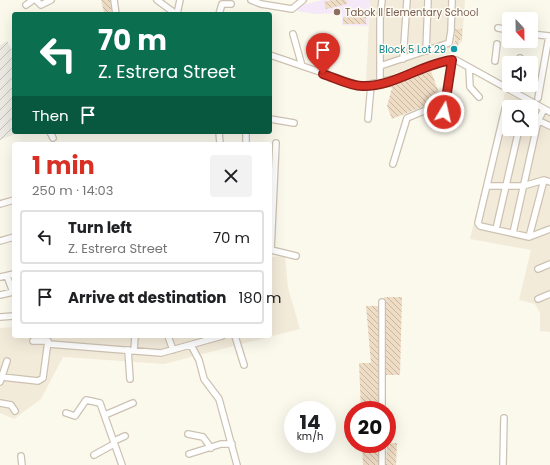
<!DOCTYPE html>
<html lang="en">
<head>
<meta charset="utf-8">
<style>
	body { margin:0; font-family:Poppins,sans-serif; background:#f2f2f2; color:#202124; height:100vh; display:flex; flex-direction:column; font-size:15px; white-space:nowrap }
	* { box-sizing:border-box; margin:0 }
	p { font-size:13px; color:#757577 }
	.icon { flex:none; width:22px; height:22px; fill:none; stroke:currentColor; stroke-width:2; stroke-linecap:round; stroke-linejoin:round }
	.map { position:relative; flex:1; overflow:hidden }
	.details { position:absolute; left:12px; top:142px; width:260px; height:196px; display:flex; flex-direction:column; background:#fff; border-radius:4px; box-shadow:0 4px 16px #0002 }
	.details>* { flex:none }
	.guide { position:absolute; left:12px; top:12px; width:260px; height:122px; border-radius:4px; box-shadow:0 4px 16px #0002; background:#0b6e4f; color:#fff; overflow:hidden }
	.needle { width:26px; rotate:158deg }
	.buttons { position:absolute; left:502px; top:12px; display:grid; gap:8px }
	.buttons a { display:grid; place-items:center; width:36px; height:36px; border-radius:4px; background:#fff; box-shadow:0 4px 16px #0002; font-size:20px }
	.speed { position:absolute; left:284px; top:401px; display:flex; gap:8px; font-size:20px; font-weight:700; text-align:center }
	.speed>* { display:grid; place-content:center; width:52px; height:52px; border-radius:50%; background:#fff; box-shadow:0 4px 16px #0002; line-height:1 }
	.speed small { font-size:10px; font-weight:400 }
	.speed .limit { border:6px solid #d22; background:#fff; color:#111 }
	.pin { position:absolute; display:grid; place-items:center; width:34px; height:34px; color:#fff; margin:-41px -17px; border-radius:50% 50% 50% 0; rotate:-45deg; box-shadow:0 0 4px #0007 }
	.pin .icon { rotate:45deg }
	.me { position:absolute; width:44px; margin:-22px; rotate:9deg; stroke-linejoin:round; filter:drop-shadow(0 0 3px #0008) }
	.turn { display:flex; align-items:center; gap:14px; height:84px; padding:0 20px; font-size:18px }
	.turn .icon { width:52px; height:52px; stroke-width:2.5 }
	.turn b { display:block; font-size:28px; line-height:34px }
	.then { display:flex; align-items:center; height:38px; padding:0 20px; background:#0003; gap:8px; font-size:15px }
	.round { display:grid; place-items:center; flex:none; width:42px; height:42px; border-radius:4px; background:#f2f2f2 }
	.overview { display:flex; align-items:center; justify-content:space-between; height:68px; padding:0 20px }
	h1 { font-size:24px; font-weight:700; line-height:30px; color:#d93025 }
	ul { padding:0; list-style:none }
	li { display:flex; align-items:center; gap:12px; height:54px; margin:0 8px 6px; padding:0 12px; border:2px solid #e0e0e0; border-radius:4px }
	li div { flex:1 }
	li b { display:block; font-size:15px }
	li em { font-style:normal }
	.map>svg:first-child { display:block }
</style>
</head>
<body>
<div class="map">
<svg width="550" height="465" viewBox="0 0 550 465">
	<defs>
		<pattern id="industrial-furrows" width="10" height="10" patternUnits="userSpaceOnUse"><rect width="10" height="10" fill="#edeae4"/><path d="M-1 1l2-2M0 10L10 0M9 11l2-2" fill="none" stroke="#c5c1bb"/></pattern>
		<pattern id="building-back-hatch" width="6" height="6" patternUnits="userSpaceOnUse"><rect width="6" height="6" fill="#efdcc5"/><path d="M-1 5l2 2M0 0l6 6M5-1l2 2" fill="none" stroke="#c6b6a2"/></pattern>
	</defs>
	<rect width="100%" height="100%" fill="#fbf8ec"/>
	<!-- residential -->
	<path fill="#f3ebda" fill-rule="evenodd" d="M370,0H465L462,42L458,45L457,53H451L386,77L366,83Z
		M505,93L550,114V332L540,331V313L535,304L519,300L531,250L470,239ZM509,107H531V129H509Z
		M285,256L288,288L300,329L164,364L63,357L41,399L14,419L0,413V328L14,327V336H270V257Z"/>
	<!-- industrial -->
	<path fill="url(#industrial-furrows)" d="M7,41L14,53V132H31L15,134L0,140V45Z"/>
	<!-- education -->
	<path fill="#f5e8f8" d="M323,0H370L368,26L342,25V13L315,14L297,11L298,6Z"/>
	<!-- building -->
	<path fill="url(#building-back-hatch)" d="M101,0H110L112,14L104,12Z
		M333,0H346L347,4L326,9L324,2Z
		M343,17H366V24H343Z
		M455,29H462V40H459L457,53H452L449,47L455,43Z
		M431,71L441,99L392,119L387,106L392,88L385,85L404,81Z
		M384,297H402L400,375H386V302Z
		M366,306H378V410H361L359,363H371Z
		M387,443H397L396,465H386Z
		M362,444H378V465H363Z"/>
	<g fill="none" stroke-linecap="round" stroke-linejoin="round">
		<!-- minor casing -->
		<g stroke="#cdc2b2" stroke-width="8">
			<path id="minor" d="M36,0L41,5L51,0
				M114,0L116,14
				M157,0L176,14
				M251,0L261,4L292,9L303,0
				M26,5L33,0
				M177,14L180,0
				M219,14L222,4H231
				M498,28L509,30
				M293,34L302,66
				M531,34L549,36L538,98
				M312,45L326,47C331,55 326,65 323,74
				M426,51L428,0
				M270,55L361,86L403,77L447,61L456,60L550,112
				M403,59L407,0
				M495,61L497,44
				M519,63L520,58
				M380,66L449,43L451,31L452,0
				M469,68L470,87L479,97
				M380,83V19L382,0
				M511,107L506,105L478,223L480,226L529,237L550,229
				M531,117L550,126
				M270,119L294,123
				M368,119L371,85
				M442,122L452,60
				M50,132L53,138
				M219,132L220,144
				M276,143L271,250L296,256
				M246,144V132
				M393,164L407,118L445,102
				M487,186H523L544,180L550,182
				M0,204L14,200
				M496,229L519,129
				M513,233L538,121L544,109
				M529,237L544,180
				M0,241L14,237
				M538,269L550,264
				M0,277L14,274
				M0,295L13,292L7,276
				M538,299L550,294
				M0,317L14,316
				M168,336L173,350
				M235,336L244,365
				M49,344L161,353L222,336
				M191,345L199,360L204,379L219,399L237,465
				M128,350L130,379
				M134,351L135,336
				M2,377L38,381L43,378L48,341H33
				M0,382L7,361
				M0,403L11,405L15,411
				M382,410V302
				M66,413L75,416L86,400L100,403L122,465
				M105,415L133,403
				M188,434L203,437L211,448
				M114,441L125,436
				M189,454L221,444H232
				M94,455L114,444
				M21,456L22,465
				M382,465V444
				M503,465L504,418"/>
		</g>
		<!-- minor -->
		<use href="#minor" stroke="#fff" stroke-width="5.5"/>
	</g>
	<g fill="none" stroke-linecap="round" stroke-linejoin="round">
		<!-- route casing -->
		<g stroke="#8d1f18" stroke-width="10">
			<path id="route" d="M323,74C335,78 350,86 362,86C394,87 421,64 452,60L444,112"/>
		</g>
		<!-- route -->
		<use href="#route" stroke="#d93025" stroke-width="7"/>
	</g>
	<!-- markers -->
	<circle fill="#8d6e63" stroke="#fefbf2" stroke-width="1.5" cx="337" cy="12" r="4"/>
	<circle fill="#0f9aa8" stroke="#fefbf2" stroke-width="1.5" cx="454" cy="49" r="4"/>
	<g text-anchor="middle" stroke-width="3" stroke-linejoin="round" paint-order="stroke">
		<!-- education labels -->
		<g font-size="10" fill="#785e54" stroke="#fefbf2" text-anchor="start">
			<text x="345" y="16">Tabok II Elementary School</text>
		</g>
		<!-- culture labels -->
		<g font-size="10" fill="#0d838f" stroke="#fefbf2" text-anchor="end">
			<text x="446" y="53">Block 5 Lot 29</text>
		</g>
	</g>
</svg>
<div class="buttons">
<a><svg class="needle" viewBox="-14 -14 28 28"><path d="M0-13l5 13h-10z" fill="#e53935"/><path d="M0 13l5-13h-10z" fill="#757577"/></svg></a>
<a><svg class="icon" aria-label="sound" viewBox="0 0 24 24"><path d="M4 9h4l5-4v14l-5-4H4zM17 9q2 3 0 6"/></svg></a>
<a><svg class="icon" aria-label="search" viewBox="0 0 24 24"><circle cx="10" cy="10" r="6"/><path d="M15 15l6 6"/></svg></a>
</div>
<div class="speed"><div>14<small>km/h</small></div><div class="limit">20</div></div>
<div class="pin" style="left:323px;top:74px;background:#d93025"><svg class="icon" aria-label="arrive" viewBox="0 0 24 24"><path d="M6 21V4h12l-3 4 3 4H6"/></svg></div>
<svg class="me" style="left:444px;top:112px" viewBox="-20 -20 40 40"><circle r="17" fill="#d93025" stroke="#fff" stroke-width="3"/><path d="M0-11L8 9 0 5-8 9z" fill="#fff"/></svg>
<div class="guide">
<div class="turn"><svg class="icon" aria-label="left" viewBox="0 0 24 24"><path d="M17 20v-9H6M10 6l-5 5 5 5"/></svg><div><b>70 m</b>Z. Estrera Street</div></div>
<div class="then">Then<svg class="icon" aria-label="arrive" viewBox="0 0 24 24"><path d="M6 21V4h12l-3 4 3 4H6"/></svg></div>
</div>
<section class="details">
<div class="overview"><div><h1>1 min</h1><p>250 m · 14:03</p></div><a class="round"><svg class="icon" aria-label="close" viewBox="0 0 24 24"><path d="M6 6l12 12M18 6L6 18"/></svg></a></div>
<ul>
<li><svg class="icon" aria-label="left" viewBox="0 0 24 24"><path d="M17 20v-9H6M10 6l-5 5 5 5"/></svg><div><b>Turn left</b><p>Z. Estrera Street</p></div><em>70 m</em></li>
<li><svg class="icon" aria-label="arrive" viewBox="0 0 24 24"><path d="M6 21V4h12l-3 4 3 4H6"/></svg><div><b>Arrive at destination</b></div><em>180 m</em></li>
</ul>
</section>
</div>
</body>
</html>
